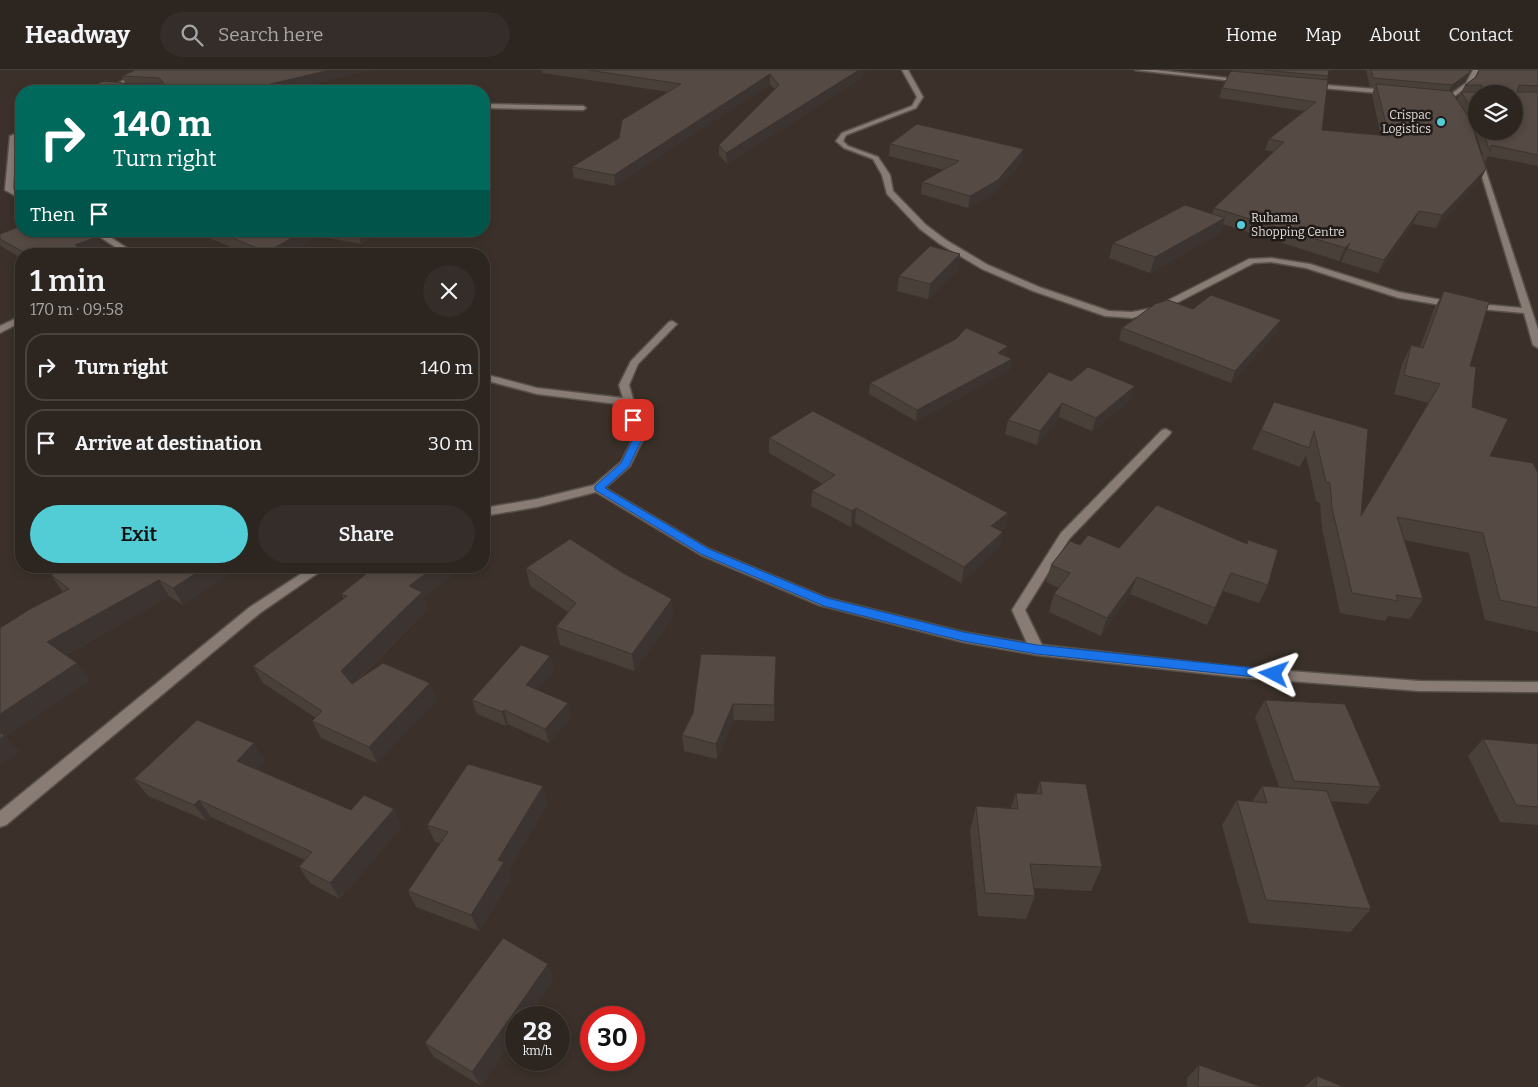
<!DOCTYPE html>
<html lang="en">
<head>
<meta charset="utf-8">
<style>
	body { margin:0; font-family:Bitter,serif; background:#342d29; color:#f1f3f6; height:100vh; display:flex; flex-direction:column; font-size:19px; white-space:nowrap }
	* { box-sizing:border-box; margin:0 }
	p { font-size:16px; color:#a6a5a5 }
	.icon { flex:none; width:28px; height:28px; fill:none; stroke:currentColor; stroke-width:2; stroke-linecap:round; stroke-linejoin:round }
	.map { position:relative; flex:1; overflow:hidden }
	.details { position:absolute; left:15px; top:178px; width:475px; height:325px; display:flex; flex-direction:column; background:#2c2520; border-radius:20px; box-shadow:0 2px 8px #0003,0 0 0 1px #48423e }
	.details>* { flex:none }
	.banner { position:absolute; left:15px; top:15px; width:475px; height:152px; border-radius:20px; box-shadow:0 2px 8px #0003,0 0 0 1px #48423e; background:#00695c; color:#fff; overflow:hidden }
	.fabs { position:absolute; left:1468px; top:15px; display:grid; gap:10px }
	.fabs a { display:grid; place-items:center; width:55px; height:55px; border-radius:50%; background:#2c2520; box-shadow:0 2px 8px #0003,0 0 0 1px #48423e; font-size:25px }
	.speed { position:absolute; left:505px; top:936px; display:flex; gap:10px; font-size:25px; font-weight:700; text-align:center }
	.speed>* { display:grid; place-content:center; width:65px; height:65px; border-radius:50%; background:#2c2520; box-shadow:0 2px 8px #0003,0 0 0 1px #48423e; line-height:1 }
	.speed small { font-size:12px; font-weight:400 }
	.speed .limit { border:8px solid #d22; background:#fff; color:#111 }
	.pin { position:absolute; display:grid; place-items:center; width:42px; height:42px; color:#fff; margin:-21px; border-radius:10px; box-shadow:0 2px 8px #0006 }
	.me { position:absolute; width:55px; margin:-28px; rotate:274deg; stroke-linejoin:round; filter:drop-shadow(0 0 4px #0008) }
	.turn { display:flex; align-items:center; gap:18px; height:105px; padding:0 15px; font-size:22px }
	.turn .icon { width:65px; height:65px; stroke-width:2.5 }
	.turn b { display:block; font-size:35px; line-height:42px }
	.then { display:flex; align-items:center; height:48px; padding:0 15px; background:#0003; gap:10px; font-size:19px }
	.round { display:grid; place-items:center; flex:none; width:52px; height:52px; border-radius:26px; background:#342d29 }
	.headline { display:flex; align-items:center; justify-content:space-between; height:85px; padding:0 15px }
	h1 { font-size:30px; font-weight:600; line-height:38px }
	.cta { display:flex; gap:10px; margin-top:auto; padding:10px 15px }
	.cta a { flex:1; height:58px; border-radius:30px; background:#52ccd5; color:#111; font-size:20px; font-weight:600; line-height:58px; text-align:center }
	.cta a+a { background:#342d29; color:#f1f3f6 }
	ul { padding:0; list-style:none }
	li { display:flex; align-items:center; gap:15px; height:68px; margin:0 10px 8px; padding:0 5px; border:2px solid #48423e; border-radius:20px }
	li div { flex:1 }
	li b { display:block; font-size:19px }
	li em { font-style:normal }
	header { display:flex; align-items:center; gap:30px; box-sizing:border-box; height:70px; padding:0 25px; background:#2c2520; border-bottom:1px solid #48423e }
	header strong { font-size:24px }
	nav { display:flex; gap:28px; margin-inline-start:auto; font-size:18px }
	.search { width:350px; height:45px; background:#342d29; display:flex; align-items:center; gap:12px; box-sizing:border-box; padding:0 18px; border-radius:28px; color:#a6a5a5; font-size:19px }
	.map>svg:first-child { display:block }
</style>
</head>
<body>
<header>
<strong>Headway</strong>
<div class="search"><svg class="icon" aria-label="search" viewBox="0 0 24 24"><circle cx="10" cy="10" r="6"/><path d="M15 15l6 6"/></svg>Search here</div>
<nav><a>Home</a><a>Map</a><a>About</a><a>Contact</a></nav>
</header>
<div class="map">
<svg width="1538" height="1017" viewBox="0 0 1538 1017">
	<rect width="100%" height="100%" fill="#3b312a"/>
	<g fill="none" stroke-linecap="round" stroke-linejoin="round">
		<!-- street casing -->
		<g stroke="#58504a" stroke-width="3">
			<path id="street" d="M145,0H152L109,21H102Z
				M902,0H908L923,27L916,38L846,65L843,71L848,76L878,87L890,105L893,121L926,155L946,170L988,195L1039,217L1109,241L1132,242L1153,238L1249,189L1271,188L1310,194L1399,222L1447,231L1522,238L1476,87L1481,86L1532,241L1538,260V278L1533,275L1524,243L1447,236L1399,228L1306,198L1271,192L1254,193L1159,242L1132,248L1105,246L1033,221L982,199L940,174L920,159L887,124L882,105L873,89L844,78L836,71L842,63L912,36L917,27Z
				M1135,0H1156L1245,10L1242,12Z
				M1473,0H1479L1470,15L1452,28L1457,36L1452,37L1446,28L1466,13Z
				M1312,14L1389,20L1392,22L1389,24L1310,17Z
				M484,34L583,36L586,38L583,40L484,38Z
				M21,62V66L16,67L13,119L21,124V129L5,120L10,66Z
				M91,161H101L136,184H126Z
				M21,246V252L0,263V256Z
				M672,251L677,254L638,294L629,315L644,367L630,396L605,418L709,479L827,528L963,562L1027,573L1012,540L1061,463L1162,360L1166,359L1171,362L1170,364L1069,469L1025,540L1042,575L1237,597L1419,611L1538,612V622L1419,621L1237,607L1037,585L963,572L819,535L701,485L596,422L537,437L484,446V438L537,429L594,415L621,392L634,367L625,335L537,324L484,310V304L537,318L623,328L619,315L631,291L669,252Z
				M313,496H328L260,543L6,755L0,757V741L250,537Z"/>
		</g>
		<!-- street -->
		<use href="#street" fill="#887c75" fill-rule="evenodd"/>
	</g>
	<!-- wall -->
	<path fill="#4a403a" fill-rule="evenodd" d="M135,0H370L282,21H84L83,19L125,13L122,6Z
		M542,0H865L860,9L727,94L719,85V75L775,19L770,14L615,116L574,108L572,97L619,68L669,22L542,3Z
		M1233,0H1329L1327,10L1322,60L1381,65L1372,25L1374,18L1370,17L1366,0H1471L1465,12L1451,22L1457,30L1465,15L1538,0V96L1488,86L1485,92L1474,58L1472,55L1480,111L1436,158L1413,154L1378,203L1341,192L1344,186L1339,191L1223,154L1220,163L1150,203L1109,188L1113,173L1212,144L1214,138L1274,82L1265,80L1269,69L1304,41L1219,28L1222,18ZM1476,24L1514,61H1476Z
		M890,74L1022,91L996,122L968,138L921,124L922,112L944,100L889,86Z
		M192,161H392L388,164L381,162L361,174L318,166L288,184H248Z
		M0,164L97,167L102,178L86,184H21V188L1,176L0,174Z
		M960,184L958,199L928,229L897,221L899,206Z
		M1444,221L1470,296L1472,337L1490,386L1538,403V562L1485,550L1469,483L1404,470L1423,529L1410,549L1388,546L1385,551L1340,543L1322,458L1320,433L1316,431L1306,385L1300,397L1252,379L1261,360L1368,359L1361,446L1429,333L1394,324L1402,294L1411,275L1420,277L1434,239Z
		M1193,239L1277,261L1231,313L1119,270L1122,258Z
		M1006,286L1010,300L916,351L869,324L870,313Z
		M1071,311L1131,329L1092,361L1059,347L1037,375L1005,364L1008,350Z
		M769,368L1008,443L1005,458L1001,461L1000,477L961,513L855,453L851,457L811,436L812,421L823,414L769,383Z
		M1248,470L1268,515L1259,533L1223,521L1207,555L1130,524L1101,566L1049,542L1054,524L1059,518L1046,512L1051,495L1080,475L1119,478L1246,474Z
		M68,496H242L183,535L169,526L66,585L77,593L90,610L5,667L19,682L0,695V558L63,522L51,505Z
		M355,496H451L454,504L423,527L428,539L357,611L437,630L377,693L321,668L312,651L316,648L263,613L253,596L344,529L341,524L367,504Z
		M526,498L674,546L634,601L560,575L556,557L568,542L530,516Z
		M550,586L554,600L537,620L571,647L549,673L508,654L506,656L477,644L472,630Z
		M776,586L774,651L734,650L717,689L684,681L682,665Z
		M1265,630L1381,717L1368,734L1331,731L1371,839L1350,862L1249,853L1222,755L1237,730L1252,732L1262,716L1279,717L1255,647Z
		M1483,669L1538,674V755L1500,752L1468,686Z
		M265,691L257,699L351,740L402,756L340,829L310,813L299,797L305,790L211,747L207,751L148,726L134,709Z
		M1040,711L1102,797L1091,821L1034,818L1035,826L1026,849L978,846L970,761L976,736L1011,738L1016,723L1036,724Z
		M548,733L508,801L511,809L479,861L416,837L408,821L440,773L435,772L427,755Z
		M554,909L516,948V964L481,1016L434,987L425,973Z
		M1199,995L1262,1017H1187V1008Z
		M1317,1006L1344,1017H1304Z"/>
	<!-- shaded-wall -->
	<path fill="#3c3430" d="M330,0H370L282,21H241Z
		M859,0H865L860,9L727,94L726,83Z
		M1470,0H1471L1465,12L1447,24L1452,15Z
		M770,4V14L615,116L614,105Z
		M1024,79L1022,91L996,122L968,138L970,126Z
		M1486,99L1480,111L1436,158L1442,145Z
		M484,103L486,113L484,114Z
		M1419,141L1413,154L1378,203L1384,190Z
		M1225,148L1220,163L1150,203L1155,187Z
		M304,161H316L318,166L288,184H268L267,182Z
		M361,161H381V162L361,174L358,163Z
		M97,167L102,178L86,184H75V175Z
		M1350,173L1344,186L1339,191L1345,178Z
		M960,184L958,199L928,229L930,214Z
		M1281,250L1277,261L1231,313L1235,301Z
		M1008,276L1006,287L998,283Z
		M1012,289L1010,300L916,351L917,340Z
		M1135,316L1131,329L1092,361L1096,348Z
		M1062,333L1059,347L1037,375L1040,361Z
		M856,438L855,453L851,457L852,441Z
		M1008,443L1005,458L988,471L991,456Z
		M1003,462L1000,477L961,513L964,497Z
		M207,496H242L183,535L173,518Z
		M436,496H451L454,504L423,527L428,539L349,618L341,601L409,516Z
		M1137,507L1130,524L1101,566L1107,548Z
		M159,510L169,526L60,588L47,572Z
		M672,529L674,546L634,601L632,584Z
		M550,586L554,600L530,629L526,615Z
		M776,586V602L774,651V635Z
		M77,593L90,610L5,667L19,682L0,695V644Z
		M430,613L437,630L377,693L369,677Z
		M568,633L571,647L549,673L545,659Z
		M733,634L734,650L717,689L716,674Z
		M504,640L508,654L506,656L502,642Z
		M254,673L265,691L249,708L237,691Z
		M543,716L548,733L508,801L511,809L479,861L471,845L498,790Z
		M199,730L211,747L207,751L194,735Z
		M394,739L402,756L340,829L330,813Z
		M548,894L554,909L527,948H516V964L481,1016L472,1002Z"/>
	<!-- building -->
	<path fill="#564a44" stroke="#3c3430" d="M135,0H330L241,21H101L83,19L104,11L133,14L164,13L159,8L122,6Z
		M588,0H859L726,83L719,75L779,15L770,4L614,105L572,97L619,68L622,50L681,14Z
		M1263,0H1329L1328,6Z
		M1371,0H1470L1469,3L1452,15L1373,8Z
		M1479,0H1538V16L1519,15L1517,22H1538V85L1491,75L1490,82L1483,61H1514V24H1476V45L1461,22H1482V15H1465L1476,7Z
		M1231,1L1328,10L1322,60L1389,66L1376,14L1451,21L1470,49L1486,99L1442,145L1419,141L1384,190L1347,179L1350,173L1345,178L1214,138L1284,72L1269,69L1316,32L1222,18Z
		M917,54L1024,79L998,110L970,126L922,112L959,91L890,74Z
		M1185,135L1225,148L1155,187L1113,173Z
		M21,156V161H87L97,167L75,175L85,181L76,184H27L0,169V164Z
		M215,161H304L267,182Z
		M348,161H361L358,163Z
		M930,176L960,184L930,214L899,206Z
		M1444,221L1489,232L1470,296L1476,297L1472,337L1508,349L1490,386L1533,393L1538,403V538L1500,530L1483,463L1397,447L1423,529L1396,525L1398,531L1352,523L1332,438L1330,413L1326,412L1314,361L1309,378L1261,360L1274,332L1368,359L1361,446L1440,314L1404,305L1411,275L1423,278Z
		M1211,225L1281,250L1235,301L1122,258L1155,234L1168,230L1193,239Z
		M966,258L1008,276L998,283L1012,289L917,340L870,313L956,269Z
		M1088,297L1135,316L1096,348L1062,333L1040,361L1008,350L1049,302L1071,311Z
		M813,341L1008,443L991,456L1003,462L964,497L856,438L852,441L812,421L835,405L769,368Z
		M1157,435L1247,474L1248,470L1278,480L1268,515L1231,503L1215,538L1137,507L1107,548L1054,524L1070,503L1051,495L1070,471L1080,475L1088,465L1119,478Z
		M570,469L623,503L672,529L632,584L556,557L576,533L526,498Z
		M68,496H207L173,518L159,510L47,572L77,593L0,644V558L30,539L69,519L51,505Z
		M376,496H436L409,516L422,522L341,601L352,614L383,593L430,613L369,677L312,651L322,641L253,596L347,526L341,524Z
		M521,575L550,586L526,615L568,633L545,659L504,640L502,642L472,630Z
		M701,584L776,586L774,635L733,634L716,674L682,665L693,643Z
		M1265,630L1345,634L1381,717L1294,711Z
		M197,650L254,673L237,691L351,740L364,725L394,739L330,813L299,797L312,782L199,730L194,735L134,709Z
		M0,662L4,666L0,669Z
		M1483,669L1538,674V737L1516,735Z
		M468,694L543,716L498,790L504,792L471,845L408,821L448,762L427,755Z
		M1040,711L1086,714L1102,797L1030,794L1035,826L985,823L976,736L1018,739L1016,723L1042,724Z
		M1262,716L1327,721L1371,839L1266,830L1237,730L1267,733Z
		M503,868L548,894L472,1002L425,973Z
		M1199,995L1262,1017H1198Z
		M1317,1006L1344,1017H1316Z"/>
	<!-- route -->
	<path fill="#1a73e8" stroke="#114b97" d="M633,347L638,350L643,367L629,396L605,418L709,479L827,528L963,562L1037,575L1274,600L1280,604L1274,609L1037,584L963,571L824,536L701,484L595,420V416L621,393L634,367L629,350Z"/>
	<!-- markers -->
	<g fill="#52ccd5" stroke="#1f1a17" stroke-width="2">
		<circle cx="1441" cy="52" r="5"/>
		<circle cx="1241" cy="155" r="5"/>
	</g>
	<g text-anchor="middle" stroke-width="5" stroke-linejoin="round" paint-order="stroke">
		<!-- far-poi labels -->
		<g font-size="12" fill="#e3dcd8" stroke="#1f1a17" text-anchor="end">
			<text x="1431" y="49">Crispac<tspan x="1431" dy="14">Logistics</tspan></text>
			<text x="1251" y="152" text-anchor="start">Ruhama<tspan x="1251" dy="14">Shopping Centre</tspan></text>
		</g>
	</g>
</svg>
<div class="fabs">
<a><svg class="icon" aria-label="layers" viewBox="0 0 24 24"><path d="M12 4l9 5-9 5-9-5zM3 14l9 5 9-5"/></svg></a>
</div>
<div class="speed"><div>28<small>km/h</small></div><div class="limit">30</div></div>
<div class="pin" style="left:633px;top:350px;background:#d93025"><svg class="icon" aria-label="arrive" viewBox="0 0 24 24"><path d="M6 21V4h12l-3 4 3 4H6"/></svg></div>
<svg class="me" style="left:1274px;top:604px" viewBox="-20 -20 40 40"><path d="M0-17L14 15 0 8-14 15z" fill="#1a73e8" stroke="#fff" stroke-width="4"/></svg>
<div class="banner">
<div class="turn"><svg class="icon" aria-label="right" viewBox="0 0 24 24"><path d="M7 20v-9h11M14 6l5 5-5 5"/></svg><div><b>140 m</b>Turn right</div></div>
<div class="then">Then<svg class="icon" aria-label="arrive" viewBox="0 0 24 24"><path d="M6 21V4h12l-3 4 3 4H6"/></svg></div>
</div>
<section class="details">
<div class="headline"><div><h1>1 min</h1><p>170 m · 09:58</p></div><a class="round"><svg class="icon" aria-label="close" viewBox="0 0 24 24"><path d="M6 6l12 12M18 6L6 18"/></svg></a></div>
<ul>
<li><svg class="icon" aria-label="right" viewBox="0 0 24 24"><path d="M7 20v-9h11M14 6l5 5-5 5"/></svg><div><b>Turn right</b></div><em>140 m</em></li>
<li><svg class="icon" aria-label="arrive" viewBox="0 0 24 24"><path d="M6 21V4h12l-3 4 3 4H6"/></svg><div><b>Arrive at destination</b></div><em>30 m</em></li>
</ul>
<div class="cta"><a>Exit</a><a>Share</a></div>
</section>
</div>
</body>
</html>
